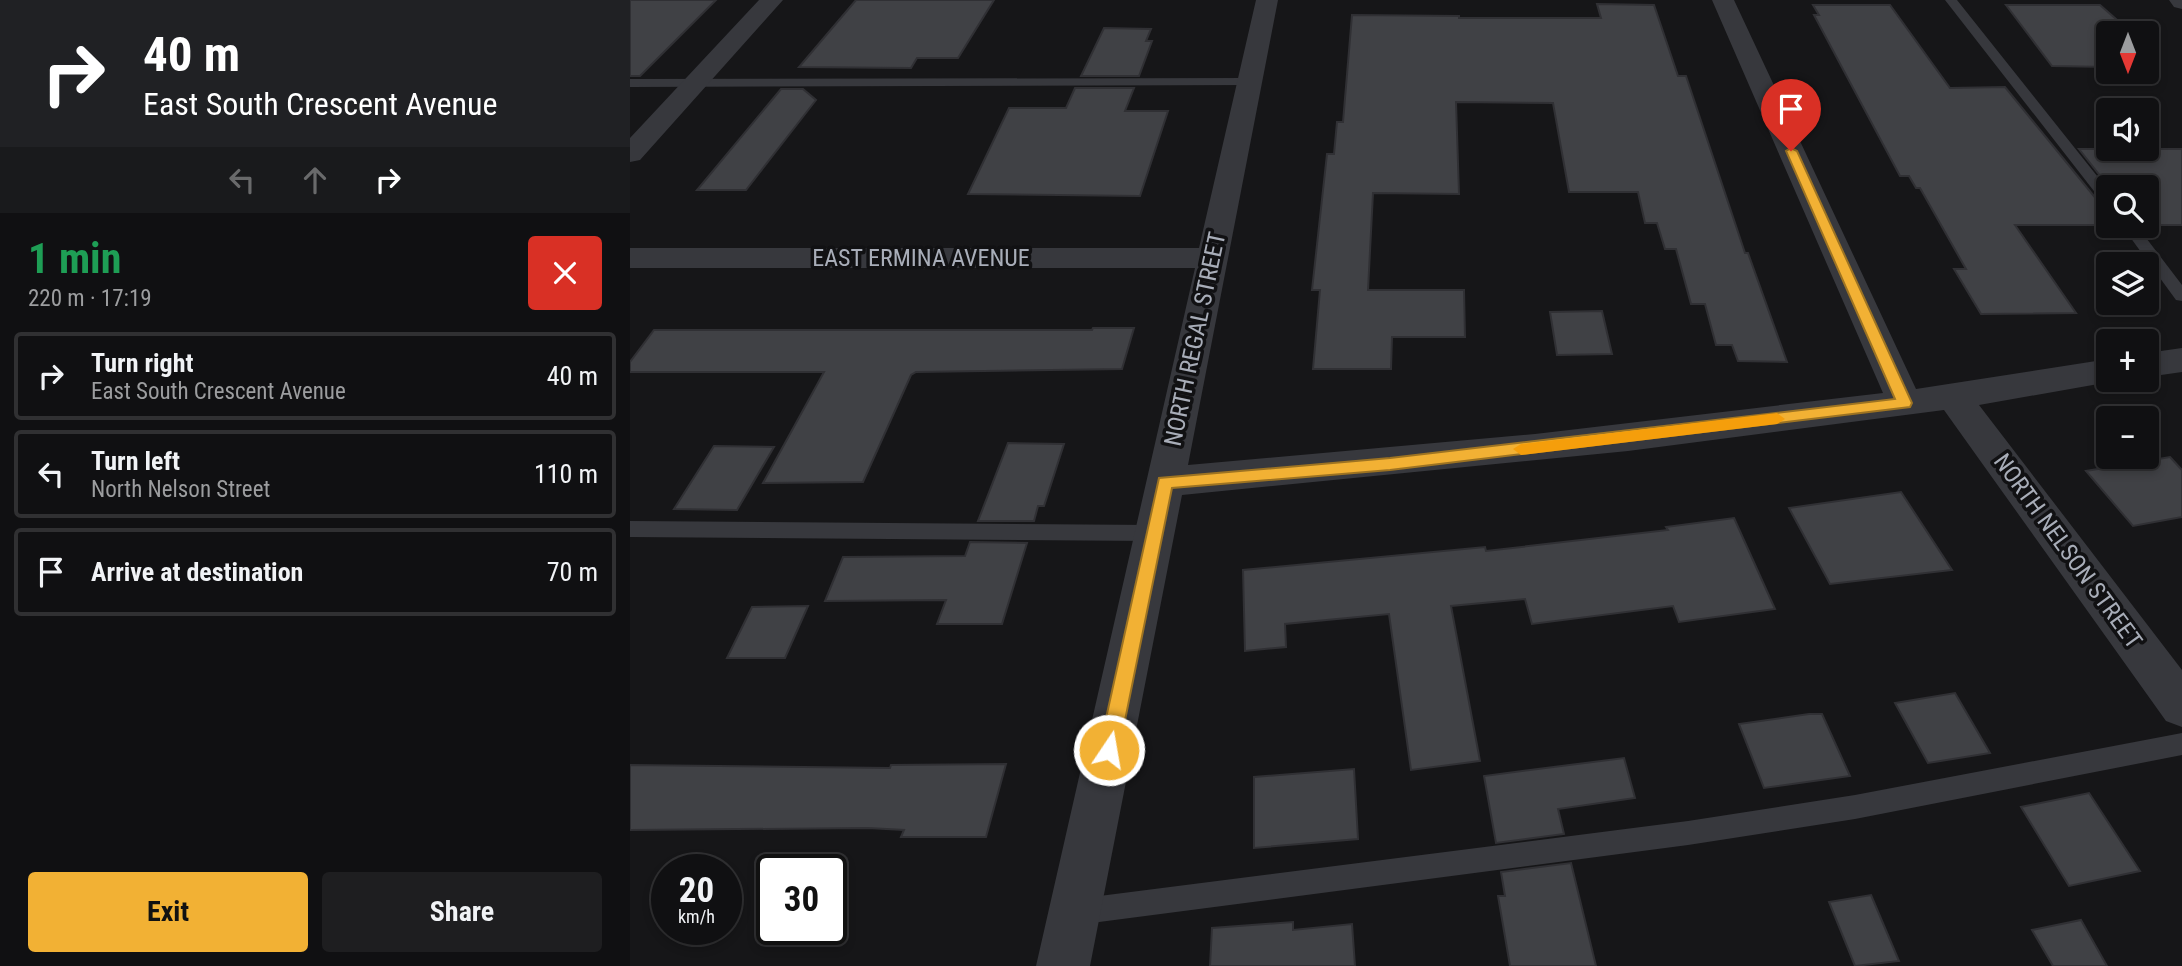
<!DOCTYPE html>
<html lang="en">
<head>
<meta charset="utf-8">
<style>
	body { margin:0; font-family:"Roboto Condensed",sans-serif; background:#1e1e20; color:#f1f3f6; height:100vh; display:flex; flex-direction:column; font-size:26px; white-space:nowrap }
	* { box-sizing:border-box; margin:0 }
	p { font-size:23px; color:#9c9d9f }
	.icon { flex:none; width:38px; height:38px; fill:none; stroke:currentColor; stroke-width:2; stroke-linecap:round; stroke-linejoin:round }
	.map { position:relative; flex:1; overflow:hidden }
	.drawer { display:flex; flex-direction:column; background:#101012; width:630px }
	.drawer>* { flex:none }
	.guide { background:#202124; color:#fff; overflow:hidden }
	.needle { width:46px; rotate:180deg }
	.controls { position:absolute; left:1466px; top:21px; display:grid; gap:14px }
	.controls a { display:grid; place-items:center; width:63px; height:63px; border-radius:7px; background:#101012; box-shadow:0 4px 10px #0003,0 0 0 2px #303032; font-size:35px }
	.speed { position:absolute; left:21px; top:854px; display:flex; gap:14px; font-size:35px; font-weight:700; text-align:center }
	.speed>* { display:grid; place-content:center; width:91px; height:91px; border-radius:50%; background:#101012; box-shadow:0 4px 10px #0003,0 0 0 2px #303032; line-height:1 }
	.speed small { font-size:18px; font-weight:400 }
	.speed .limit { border:4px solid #111; border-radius:10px; background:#fff; color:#111 }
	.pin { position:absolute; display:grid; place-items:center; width:60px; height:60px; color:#fff; margin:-72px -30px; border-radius:50% 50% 50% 0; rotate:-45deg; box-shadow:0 0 7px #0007 }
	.pin .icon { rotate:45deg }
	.me { position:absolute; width:77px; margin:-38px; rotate:12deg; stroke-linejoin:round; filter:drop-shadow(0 0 5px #0008) }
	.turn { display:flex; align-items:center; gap:24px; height:147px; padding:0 28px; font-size:32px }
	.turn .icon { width:91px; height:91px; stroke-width:2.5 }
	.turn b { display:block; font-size:49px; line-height:60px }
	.lanes { display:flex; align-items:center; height:66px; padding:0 28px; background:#0003; justify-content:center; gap:35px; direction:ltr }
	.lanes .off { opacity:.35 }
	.round { display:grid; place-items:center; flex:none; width:74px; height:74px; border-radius:7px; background:#1e1e20 }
	.headline { display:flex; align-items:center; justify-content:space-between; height:119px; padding:0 28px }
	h1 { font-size:42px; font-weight:700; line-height:52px; color:#1e9e55 }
	.button { display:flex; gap:14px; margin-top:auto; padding:14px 28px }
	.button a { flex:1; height:80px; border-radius:7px; background:#f2b134; color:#111; font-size:28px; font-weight:700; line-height:80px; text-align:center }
	.button a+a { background:#1e1e20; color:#f1f3f6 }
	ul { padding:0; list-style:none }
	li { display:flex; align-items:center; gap:21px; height:88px; margin:0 14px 10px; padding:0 14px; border:4px solid #303032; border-radius:7px }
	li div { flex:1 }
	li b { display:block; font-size:26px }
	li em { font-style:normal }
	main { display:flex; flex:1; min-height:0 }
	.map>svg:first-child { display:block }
</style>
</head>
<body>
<main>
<section class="drawer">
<div class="guide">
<div class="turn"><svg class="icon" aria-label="right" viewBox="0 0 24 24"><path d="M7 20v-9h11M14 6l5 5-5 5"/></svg><div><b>40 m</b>East South Crescent Avenue</div></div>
<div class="lanes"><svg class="icon off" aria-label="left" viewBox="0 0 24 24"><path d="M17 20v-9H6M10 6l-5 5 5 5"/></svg><svg class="icon off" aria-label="ahead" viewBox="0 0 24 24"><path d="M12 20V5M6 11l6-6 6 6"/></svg><svg class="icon" aria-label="right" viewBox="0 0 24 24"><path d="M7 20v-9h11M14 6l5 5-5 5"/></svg></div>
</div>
<div class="headline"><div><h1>1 min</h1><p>220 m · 17:19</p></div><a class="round" style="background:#d93025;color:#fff"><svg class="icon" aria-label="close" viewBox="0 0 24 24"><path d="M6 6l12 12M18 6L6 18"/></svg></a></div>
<ul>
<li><svg class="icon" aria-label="right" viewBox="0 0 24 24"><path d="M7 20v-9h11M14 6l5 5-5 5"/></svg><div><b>Turn right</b><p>East South Crescent Avenue</p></div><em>40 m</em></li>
<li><svg class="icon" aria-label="left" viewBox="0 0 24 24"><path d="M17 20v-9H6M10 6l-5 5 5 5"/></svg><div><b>Turn left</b><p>North Nelson Street</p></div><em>110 m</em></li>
<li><svg class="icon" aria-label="arrive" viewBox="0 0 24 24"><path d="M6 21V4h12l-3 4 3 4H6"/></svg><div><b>Arrive at destination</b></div><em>70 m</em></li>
</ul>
<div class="button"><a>Exit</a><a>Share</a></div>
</section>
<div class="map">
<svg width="1552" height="966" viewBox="0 0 1552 966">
	<rect width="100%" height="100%" fill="#161618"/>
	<!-- building -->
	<path fill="#404145" stroke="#303034" stroke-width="2" d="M0,0H86L10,76H0Z
		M226,0H364L328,58H287L281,68L169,67Z
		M967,4L1024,5L1048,76H1056L1115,253H1118L1157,362L1108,361L1102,345H1086L1075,304H1061L1046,249H1035L1027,223H1015L1008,192H939L923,103L826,102L829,194L743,193L738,290H834L835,337H762L761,369H683L690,290H682L697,154H704L707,122H713L722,15L829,16V18H971Z
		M1183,5H1260L1320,88L1375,87L1472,206L1479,208V225H1385L1446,313L1351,314L1324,269H1336L1290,188H1286L1279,176H1270L1184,15H1189Z
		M1376,5H1470L1502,33H1479V67L1422,66Z
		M474,28L521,29L516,41H522L509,76H451Z
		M445,88H504L495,111H538L510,196L338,194L379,108H436Z
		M151,89H173L186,100L116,190H67Z
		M1449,149H1552V225H1517V187H1479Z
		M972,311L982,354L927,355L920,312Z
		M463,328H504L492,369L286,372L281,375L233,482L133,483L194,372H0V362L24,330H462Z
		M378,443L434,444L414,506H408L404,521H348Z
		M84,446L144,447L107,510L44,509Z
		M1540,457L1552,470V517L1503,526L1456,471Z
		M1271,492L1322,570L1200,584L1159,508Z
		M1104,518L1145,609L1049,622L1043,606L902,624L895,599L821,606L850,761L781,770L759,614L655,624L656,647L615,651L613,570L855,547L856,551L1038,530L1036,527Z
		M340,542L397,543L372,624H307L316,600L195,601L213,557L335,556Z
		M178,606L155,658H97L122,607Z
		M1325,693L1360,753L1298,763L1265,703Z
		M1179,714H1192L1220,776L1134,788L1109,724Z
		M994,758L1005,798L928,809L934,834L866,843L854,776Z
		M376,764L356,837H271L274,830L238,828L0,830V765L260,768L261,765Z
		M724,769L728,839L624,848V777Z
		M1459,793L1510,871L1439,886L1391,807Z
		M941,863L966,966H880L868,896H875L871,872Z
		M1241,895L1269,961L1225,966L1199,902Z
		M1451,920L1477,966H1423L1402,930Z
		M663,922V930L722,924L725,966H580L582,928Z"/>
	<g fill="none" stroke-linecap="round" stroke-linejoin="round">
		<!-- lane -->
		<path fill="#37383d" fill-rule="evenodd" d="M1315,0H1327L1479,191V205L1474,204Z
			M620,78L626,82L624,85L0,87V79Z
			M1492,226H1507L1552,285V301L1546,300Z
			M0,521L524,525L531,527L534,533L531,539L524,541L0,537Z
			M1552,733V755L1225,819L1058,845L446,925L437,921L433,912L437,903L446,899L1058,821L1225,795Z"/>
		<!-- street -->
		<path fill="#37383d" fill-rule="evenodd" d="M129,0H153L10,160L0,162V138Z
			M626,0H648L558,465L905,434L1253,393L1082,0H1104L1286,389L1479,359V380H1491L1349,405L1552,670V727L1536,721L1314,410L998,451L552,495L460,966H406L565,268H0V248H569Z
			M1539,0H1552V9L1544,7Z
			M1552,348V372L1517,377V353Z"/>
	</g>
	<!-- route -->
	<path fill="#f2b134" stroke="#9d7322" stroke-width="2" d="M1161,148L1167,151L1282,403L1280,407L760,470L542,488L489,750L486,756L479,759L472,756L469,750L529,478L760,458L1265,399L1156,151Z"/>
	<!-- slow -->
	<path fill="#f59e0b" d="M1147,413L1155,419L1147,424L891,455L883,449L891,444Z"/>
	<g text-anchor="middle" stroke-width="7" stroke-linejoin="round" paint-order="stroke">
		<!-- street labels -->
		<g font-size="24" fill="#a8adb8" stroke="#111113">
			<text x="291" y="266">EAST ERMINA AVENUE</text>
			<text transform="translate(565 339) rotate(-78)" y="8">NORTH REGAL STREET</text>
			<text transform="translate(1438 551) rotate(54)" y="8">NORTH NELSON STREET</text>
		</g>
	</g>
</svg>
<div class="controls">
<a><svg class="needle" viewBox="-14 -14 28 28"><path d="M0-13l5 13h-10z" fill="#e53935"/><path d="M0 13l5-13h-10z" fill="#9c9d9f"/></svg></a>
<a><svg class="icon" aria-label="sound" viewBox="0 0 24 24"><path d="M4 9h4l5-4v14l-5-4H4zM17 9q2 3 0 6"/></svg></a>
<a><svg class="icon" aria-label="search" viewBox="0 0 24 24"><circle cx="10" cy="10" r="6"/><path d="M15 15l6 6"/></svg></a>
<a><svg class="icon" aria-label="layers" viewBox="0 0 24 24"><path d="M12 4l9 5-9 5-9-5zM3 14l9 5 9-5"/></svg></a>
<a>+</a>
<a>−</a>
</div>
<div class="speed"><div>20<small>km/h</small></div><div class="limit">30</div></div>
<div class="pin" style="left:1161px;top:151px;background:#d93025"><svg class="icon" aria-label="arrive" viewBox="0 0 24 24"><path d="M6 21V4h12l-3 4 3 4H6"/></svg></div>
<svg class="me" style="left:479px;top:750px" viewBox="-20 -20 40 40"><circle r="17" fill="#f2b134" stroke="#fff" stroke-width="3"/><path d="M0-11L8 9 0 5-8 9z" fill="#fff"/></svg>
</div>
</main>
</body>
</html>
